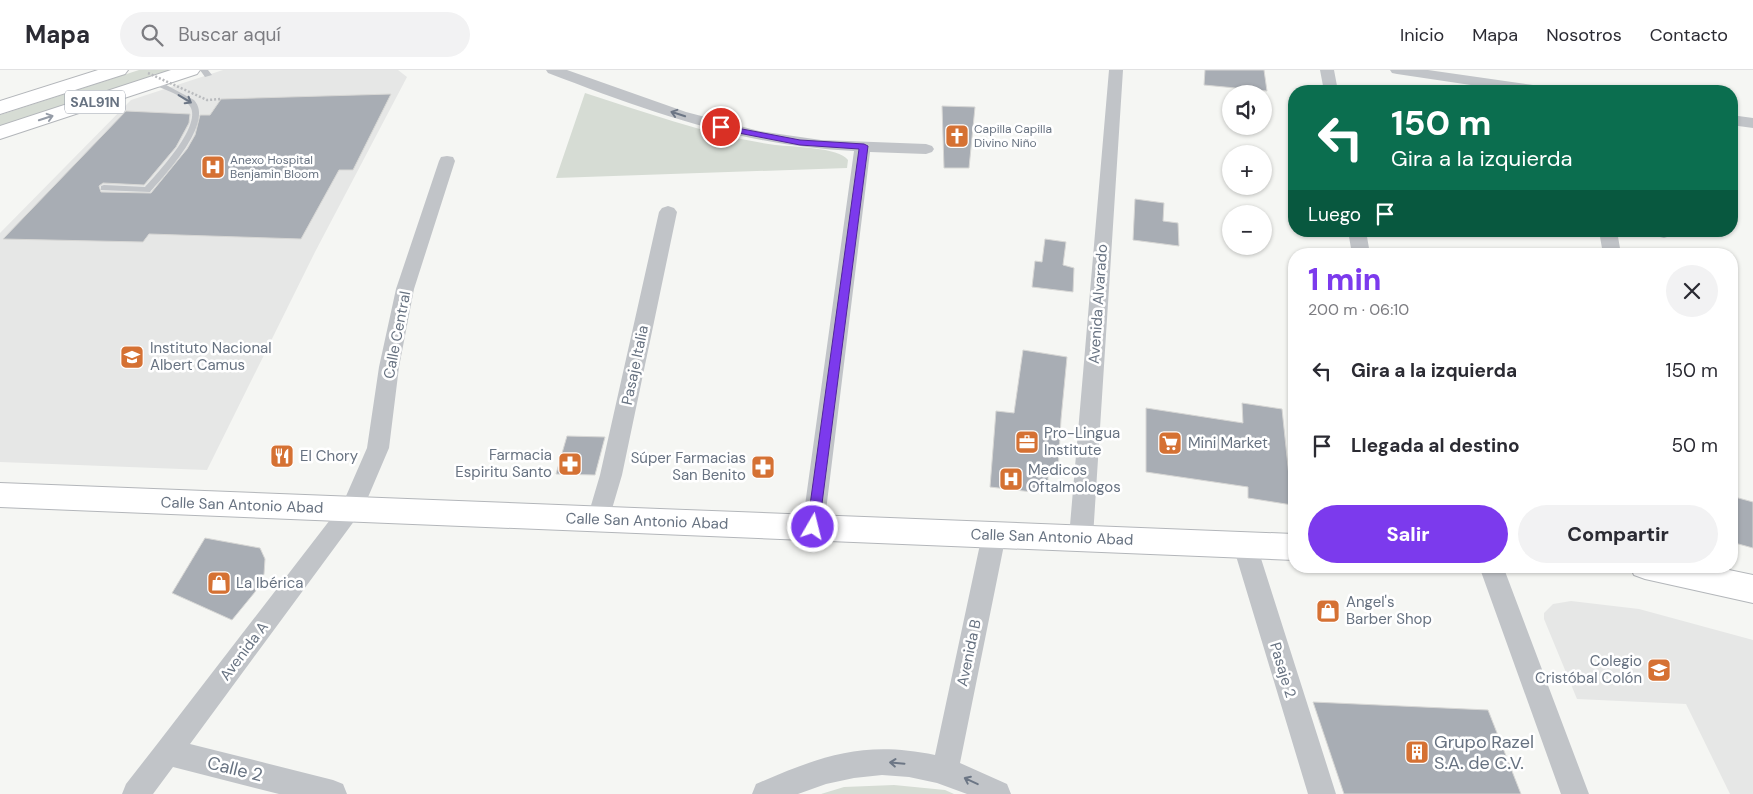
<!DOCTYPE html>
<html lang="es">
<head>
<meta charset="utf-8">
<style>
	body { margin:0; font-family:"DM Sans",sans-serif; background:#f2f2f3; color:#2b2b33; height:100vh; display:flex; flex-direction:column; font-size:19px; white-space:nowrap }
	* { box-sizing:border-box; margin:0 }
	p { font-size:16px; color:#7c7c81 }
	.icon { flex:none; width:28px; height:28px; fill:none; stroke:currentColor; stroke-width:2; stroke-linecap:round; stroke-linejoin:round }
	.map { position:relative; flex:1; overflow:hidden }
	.drawer { position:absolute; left:1288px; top:178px; width:450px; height:325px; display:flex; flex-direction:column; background:#fff; border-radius:20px; box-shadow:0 1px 4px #0004 }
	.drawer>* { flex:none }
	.guide { position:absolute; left:1288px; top:15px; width:450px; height:152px; border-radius:20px; box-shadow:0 1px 4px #0004; background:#0b6e4f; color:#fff; overflow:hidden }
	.buttons { position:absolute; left:1222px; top:15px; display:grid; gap:10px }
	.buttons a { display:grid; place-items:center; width:50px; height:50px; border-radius:50%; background:#fff; box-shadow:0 1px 4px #0004; font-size:25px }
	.pin { position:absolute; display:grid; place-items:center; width:42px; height:42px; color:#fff; margin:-21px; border:2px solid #fff; border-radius:50%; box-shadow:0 1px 5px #0007 }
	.me { position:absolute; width:55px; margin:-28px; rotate:8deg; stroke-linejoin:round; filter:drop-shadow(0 0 4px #0008) }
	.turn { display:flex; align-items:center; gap:18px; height:105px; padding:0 20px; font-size:22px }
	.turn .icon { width:65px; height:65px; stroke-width:2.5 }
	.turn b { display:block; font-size:35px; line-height:42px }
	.then { display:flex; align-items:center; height:48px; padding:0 20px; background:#0003; gap:10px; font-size:19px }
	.round { display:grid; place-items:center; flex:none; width:52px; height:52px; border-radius:26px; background:#f2f2f3 }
	.head { display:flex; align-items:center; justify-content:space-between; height:85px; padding:0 20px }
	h1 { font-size:30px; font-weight:800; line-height:38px; color:#7c3aed }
	.button { display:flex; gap:10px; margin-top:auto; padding:10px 20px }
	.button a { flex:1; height:58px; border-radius:30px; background:#7c3aed; color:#fff; font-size:20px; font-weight:800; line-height:58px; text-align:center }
	.button a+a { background:#f2f2f3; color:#2b2b33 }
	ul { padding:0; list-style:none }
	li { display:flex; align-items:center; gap:15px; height:75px; padding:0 20px }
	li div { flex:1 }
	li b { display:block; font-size:19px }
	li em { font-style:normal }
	header { display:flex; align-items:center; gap:30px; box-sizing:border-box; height:70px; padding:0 25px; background:#fff; border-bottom:1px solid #e1e1e2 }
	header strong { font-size:24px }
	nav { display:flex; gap:28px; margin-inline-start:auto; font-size:18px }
	.search { width:350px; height:45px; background:#f2f2f3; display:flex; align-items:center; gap:12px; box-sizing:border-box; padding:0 18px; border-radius:28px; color:#7c7c81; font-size:19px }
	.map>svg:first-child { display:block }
</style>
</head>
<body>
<header>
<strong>Mapa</strong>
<div class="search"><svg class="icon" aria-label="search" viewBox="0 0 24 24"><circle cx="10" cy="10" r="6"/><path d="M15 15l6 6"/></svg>Buscar aquí</div>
<nav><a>Inicio</a><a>Mapa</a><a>Nosotros</a><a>Contacto</a></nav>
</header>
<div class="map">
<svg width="1753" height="724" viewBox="0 0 1753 724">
	<rect width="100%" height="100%" fill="#f5f6f3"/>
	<!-- built -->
	<path fill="#e6e7e6" d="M223,0H398L407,7L315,182L207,400L0,392V163L131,30Z
		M1571,531L1639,539L1753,570V724H1730L1686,634L1577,629L1544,549V543L1553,534Z"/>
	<!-- green -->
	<path fill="#d6dcd4" d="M139,0H171L0,56V45Z
		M585,23C648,43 710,66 775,75C792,77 839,77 848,90L847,98L556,108Z
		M894,715L945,720L954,724H821L844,717Z"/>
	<!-- building -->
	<path fill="#a8adb4" stroke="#d7d7d5" d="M1205,0H1264L1267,21L1204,15Z
		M391,24L353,100H339L301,169L149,164L143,172L3,169L126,41L190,44L189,53L176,77L144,115L103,113L99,116L101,122L151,123L187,79L195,65L200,45H210L221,29Z
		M942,36L975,37L969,98H944Z
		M1135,129L1164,133L1163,151L1178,153L1179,176L1133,170Z
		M1045,169L1066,172L1063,195L1074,198L1073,222L1032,217L1035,191L1042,192Z
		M1023,280L1067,287L1061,349L1058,402H1048V420L1032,418V422L990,417L996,341L1014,343Z
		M1242,333L1282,339L1292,435L1248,428V417L1146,402V338L1243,353Z
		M567,366L605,367L595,405L556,404Z
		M1731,426L1753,432V478L1731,472Z
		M205,468L260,478L265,489L264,504L255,522L232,550L172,523Z
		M1313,632L1488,640L1521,724H1344Z"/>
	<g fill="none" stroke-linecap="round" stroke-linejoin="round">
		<!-- primary casing -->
		<g stroke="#b3b6ba" stroke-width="2">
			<path id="primary" d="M98,0H128L125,4L0,44V31Z
				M171,0H200L197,4L0,69V56Z
				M0,413L1294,464V490L0,437Z
				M1630,496H1710L1753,505V533L1645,509L1634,505Z"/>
		</g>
		<!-- lane -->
		<path fill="#c1c4c8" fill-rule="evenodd" d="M200,0H208L212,5L205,7Z
			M151,10H157L194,30C215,52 165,105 150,122L101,120V116L104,115L145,117C157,104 205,53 189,35C181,24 163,19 151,14Z"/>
		<!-- street -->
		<path fill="#c1c4c8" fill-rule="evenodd" d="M546,0H567L686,42L759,61L821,70L926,74L932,76L934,79L932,82L926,84L870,82L824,457L821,464L813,467L805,464L802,457L854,81C743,76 650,42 548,3Z
			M1109,0H1123L1093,467L1089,474L1081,477L1073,474L1069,467Z
			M1320,0H1334L1338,21H1324Z
			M1390,0H1428L1540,16L1545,18L1548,21H1511L1397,4L1392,3Z
			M1731,45L1753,48V58L1731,55Z
			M447,86L453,87L455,91L414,219L399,297L389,378L363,439L190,674L333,710L343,714L347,724H279L173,697L153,724H122L126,714L158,673L343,433L367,378L379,297L396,219L439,91L441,87Z
			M668,136L674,138L677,142L622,405L609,449L606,456L598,459L590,456L587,449L600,405L659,142L662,138Z
			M1348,161H1366L1370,184H1352Z
			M1599,161H1617L1621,184H1603Z
			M1649,161H1672L1673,162L1670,166L1664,168L1652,165Z
			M994,455L1002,458L1006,465L960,693L1007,714L1011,724H967L937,713L909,707L882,705L854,708L826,714L798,724H752L756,714C821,686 863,670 935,685L982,465L986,458Z
			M1245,466L1253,469L1257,476L1336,724H1308L1233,476L1237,469Z
			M1479,496H1503L1589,724H1561Z"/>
		<!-- primary -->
		<use href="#primary" fill="#fff" fill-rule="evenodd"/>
		<!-- path-bridge -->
		<path stroke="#b9bbbe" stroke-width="2.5" stroke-dasharray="2 2" stroke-linecap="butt" d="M148,3L207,30L221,29"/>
	</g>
	<!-- one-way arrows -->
	<defs><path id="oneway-shaft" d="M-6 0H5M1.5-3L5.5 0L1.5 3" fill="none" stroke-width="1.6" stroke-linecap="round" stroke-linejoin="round" transform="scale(1.25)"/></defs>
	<g stroke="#6c7685">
		<use href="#oneway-shaft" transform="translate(185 29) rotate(31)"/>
		<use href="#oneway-shaft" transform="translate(678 44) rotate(-162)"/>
		<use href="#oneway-shaft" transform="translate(897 693) rotate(-175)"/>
		<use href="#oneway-shaft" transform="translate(971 711) rotate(-155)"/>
	</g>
	<use stroke="#959ca7" href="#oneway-shaft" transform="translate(46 48) rotate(-18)"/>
	<!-- route -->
	<path fill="#7c3aed" stroke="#51269a" d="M721,55L800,70L864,74L868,76L819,457L817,461L813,462L809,461L807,457L859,79L800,75L718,59V56Z"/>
	<!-- icons -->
	<defs>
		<g id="church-square" transform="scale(1.25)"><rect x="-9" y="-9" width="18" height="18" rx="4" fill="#d57133" stroke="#fff"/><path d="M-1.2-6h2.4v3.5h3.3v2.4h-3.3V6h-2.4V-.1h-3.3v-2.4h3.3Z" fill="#fff"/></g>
		<g id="hospital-square" transform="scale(1.25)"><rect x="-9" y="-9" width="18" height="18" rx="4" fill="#d57133" stroke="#fff"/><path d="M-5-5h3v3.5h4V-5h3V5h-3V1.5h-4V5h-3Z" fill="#fff"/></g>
		<g id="school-square" transform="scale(1.25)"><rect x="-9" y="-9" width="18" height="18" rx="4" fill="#d57133" stroke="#fff"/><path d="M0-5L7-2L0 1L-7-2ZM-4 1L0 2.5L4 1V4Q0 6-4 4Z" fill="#fff"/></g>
		<g id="office-square" transform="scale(1.25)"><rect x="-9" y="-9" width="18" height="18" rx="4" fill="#d57133" stroke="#fff"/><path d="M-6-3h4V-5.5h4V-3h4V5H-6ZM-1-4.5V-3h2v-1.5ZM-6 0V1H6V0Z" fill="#fff"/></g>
		<g id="supermarket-square" transform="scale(1.25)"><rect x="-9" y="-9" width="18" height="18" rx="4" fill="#d57133" stroke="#fff"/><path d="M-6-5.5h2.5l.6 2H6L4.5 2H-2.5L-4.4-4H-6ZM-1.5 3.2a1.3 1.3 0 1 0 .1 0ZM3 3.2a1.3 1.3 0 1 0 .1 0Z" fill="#fff"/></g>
		<g id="restaurant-square" transform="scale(1.25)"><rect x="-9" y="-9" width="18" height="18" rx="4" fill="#d57133" stroke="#fff"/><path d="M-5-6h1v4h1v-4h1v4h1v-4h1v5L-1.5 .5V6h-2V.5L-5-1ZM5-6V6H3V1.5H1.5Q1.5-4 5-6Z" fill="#fff"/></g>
		<g id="pharmacy-square" transform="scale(1.25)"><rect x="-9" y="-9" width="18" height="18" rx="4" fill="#d57133" stroke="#fff"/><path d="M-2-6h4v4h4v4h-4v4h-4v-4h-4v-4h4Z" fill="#fff"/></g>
		<g id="shop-square" transform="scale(1.25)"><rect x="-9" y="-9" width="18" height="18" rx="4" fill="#d57133" stroke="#fff"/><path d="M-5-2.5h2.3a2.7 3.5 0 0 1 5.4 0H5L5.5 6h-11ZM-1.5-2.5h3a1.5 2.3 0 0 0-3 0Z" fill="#fff"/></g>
		<g id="building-square" transform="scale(1.25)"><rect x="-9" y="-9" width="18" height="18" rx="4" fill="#d57133" stroke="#fff"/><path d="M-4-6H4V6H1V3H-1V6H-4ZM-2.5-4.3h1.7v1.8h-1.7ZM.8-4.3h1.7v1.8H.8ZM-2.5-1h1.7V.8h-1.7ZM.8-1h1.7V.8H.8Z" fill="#fff"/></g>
	</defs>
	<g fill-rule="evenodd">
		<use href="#church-square" x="957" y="66"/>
		<use href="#hospital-square" x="213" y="97"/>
		<use href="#school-square" x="132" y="287"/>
		<use href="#office-square" x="1027" y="372"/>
		<use href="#supermarket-square" x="1170" y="373"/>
		<use href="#restaurant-square" x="282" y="386"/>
		<use href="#pharmacy-square" x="570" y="394"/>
		<use href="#pharmacy-square" x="763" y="397"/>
		<use href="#hospital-square" x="1011" y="409"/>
		<use href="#shop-square" x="219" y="513"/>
		<use href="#shop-square" x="1328" y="541"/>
		<use href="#school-square" x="1659" y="600"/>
		<use href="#building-square" x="1417" y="682"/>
	</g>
	<g text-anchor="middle" stroke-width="5" stroke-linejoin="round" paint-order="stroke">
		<!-- far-poi labels -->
		<g font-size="12" fill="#677281" stroke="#fff" text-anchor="start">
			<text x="974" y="63">Capilla Capilla<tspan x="974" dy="14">Divino Niño</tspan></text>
			<text x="230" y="94">Anexo Hospital<tspan x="230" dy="14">Benjamin Bloom</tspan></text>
		</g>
		<!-- shield labels -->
		<rect fill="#fff" stroke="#959ca7" stroke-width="1" x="65" y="20.5" width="60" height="23" rx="4"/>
		<g font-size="14" font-weight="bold" fill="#677281">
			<text x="95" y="37">SAL91N</text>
		</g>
		<!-- street labels -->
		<g font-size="15" fill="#677281" stroke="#fff">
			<text transform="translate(1098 234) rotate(-86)" y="5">Avenida Alvarado</text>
			<text transform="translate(397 265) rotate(-79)" y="5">Calle Central</text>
			<text transform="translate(635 295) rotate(-78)" y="5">Pasaje Italia</text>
			<text transform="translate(242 435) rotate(2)" y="5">Calle San Antonio Abad</text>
			<text transform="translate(647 451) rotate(2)" y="5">Calle San Antonio Abad</text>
			<text transform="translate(1052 467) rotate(2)" y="5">Calle San Antonio Abad</text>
			<text transform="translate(244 581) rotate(-53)" y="5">Avenida A</text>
			<text transform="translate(969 583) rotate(-78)" y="5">Avenida B</text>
			<text transform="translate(1283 600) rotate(73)" y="5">Pasaje 2</text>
		</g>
		<!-- poi labels -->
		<g font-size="15" fill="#677281" stroke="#fff" text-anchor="start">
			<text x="150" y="283">Instituto Nacional<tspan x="150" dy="17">Albert Camus</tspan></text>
			<text x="1044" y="368">Pro-Lingua<tspan x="1044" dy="17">Institute</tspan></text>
			<text x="1188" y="378">Mini Market</text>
			<text x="552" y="390" text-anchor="end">Farmacia<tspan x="552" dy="17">Espiritu Santo</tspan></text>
			<text x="300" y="391">El Chory</text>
			<text x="746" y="393" text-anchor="end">Súper Farmacias<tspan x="746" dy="17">San Benito</tspan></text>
			<text x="1028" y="405">Medicos<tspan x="1028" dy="17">Oftalmologos</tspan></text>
			<text x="236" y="518">La Ibérica</text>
			<text x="1346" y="537">Angel's<tspan x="1346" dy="17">Barber Shop</tspan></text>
			<text x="1642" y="596" text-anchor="end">Colegio<tspan x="1642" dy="17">Cristóbal Colón</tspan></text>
		</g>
		<!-- near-poi labels -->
		<g font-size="18" fill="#677281" stroke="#fff" text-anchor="start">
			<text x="1434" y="678">Grupo Razel<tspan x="1434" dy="21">S.A. de C.V.</tspan></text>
		</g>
		<!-- near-street labels -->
		<g font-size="18" fill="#677281" stroke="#fff">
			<text transform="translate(235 699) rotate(14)" y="6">Calle 2</text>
		</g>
	</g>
</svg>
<div class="buttons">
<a><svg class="icon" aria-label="sound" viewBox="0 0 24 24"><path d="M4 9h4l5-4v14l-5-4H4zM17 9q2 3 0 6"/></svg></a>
<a>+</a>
<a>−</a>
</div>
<div class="pin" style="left:721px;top:57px;background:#d93025"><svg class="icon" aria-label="arrive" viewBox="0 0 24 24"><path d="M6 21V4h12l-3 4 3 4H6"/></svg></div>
<svg class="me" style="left:813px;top:457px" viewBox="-20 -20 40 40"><circle r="17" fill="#7c3aed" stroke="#fff" stroke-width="3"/><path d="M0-11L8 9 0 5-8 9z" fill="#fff"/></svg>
<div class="guide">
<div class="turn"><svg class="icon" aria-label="left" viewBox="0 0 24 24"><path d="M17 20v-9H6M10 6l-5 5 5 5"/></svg><div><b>150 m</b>Gira a la izquierda</div></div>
<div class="then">Luego<svg class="icon" aria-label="arrive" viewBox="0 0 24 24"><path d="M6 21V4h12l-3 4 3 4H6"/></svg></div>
</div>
<section class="drawer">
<div class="head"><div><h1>1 min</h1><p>200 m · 06:10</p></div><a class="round"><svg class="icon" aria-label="close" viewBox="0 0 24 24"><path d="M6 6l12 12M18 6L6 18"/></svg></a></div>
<ul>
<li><svg class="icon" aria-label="left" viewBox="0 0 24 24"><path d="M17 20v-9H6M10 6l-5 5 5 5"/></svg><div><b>Gira a la izquierda</b></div><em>150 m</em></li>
<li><svg class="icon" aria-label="arrive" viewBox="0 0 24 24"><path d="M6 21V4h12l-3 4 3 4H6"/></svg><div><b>Llegada al destino</b></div><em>50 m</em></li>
</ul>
<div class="button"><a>Salir</a><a>Compartir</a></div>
</section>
</div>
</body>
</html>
